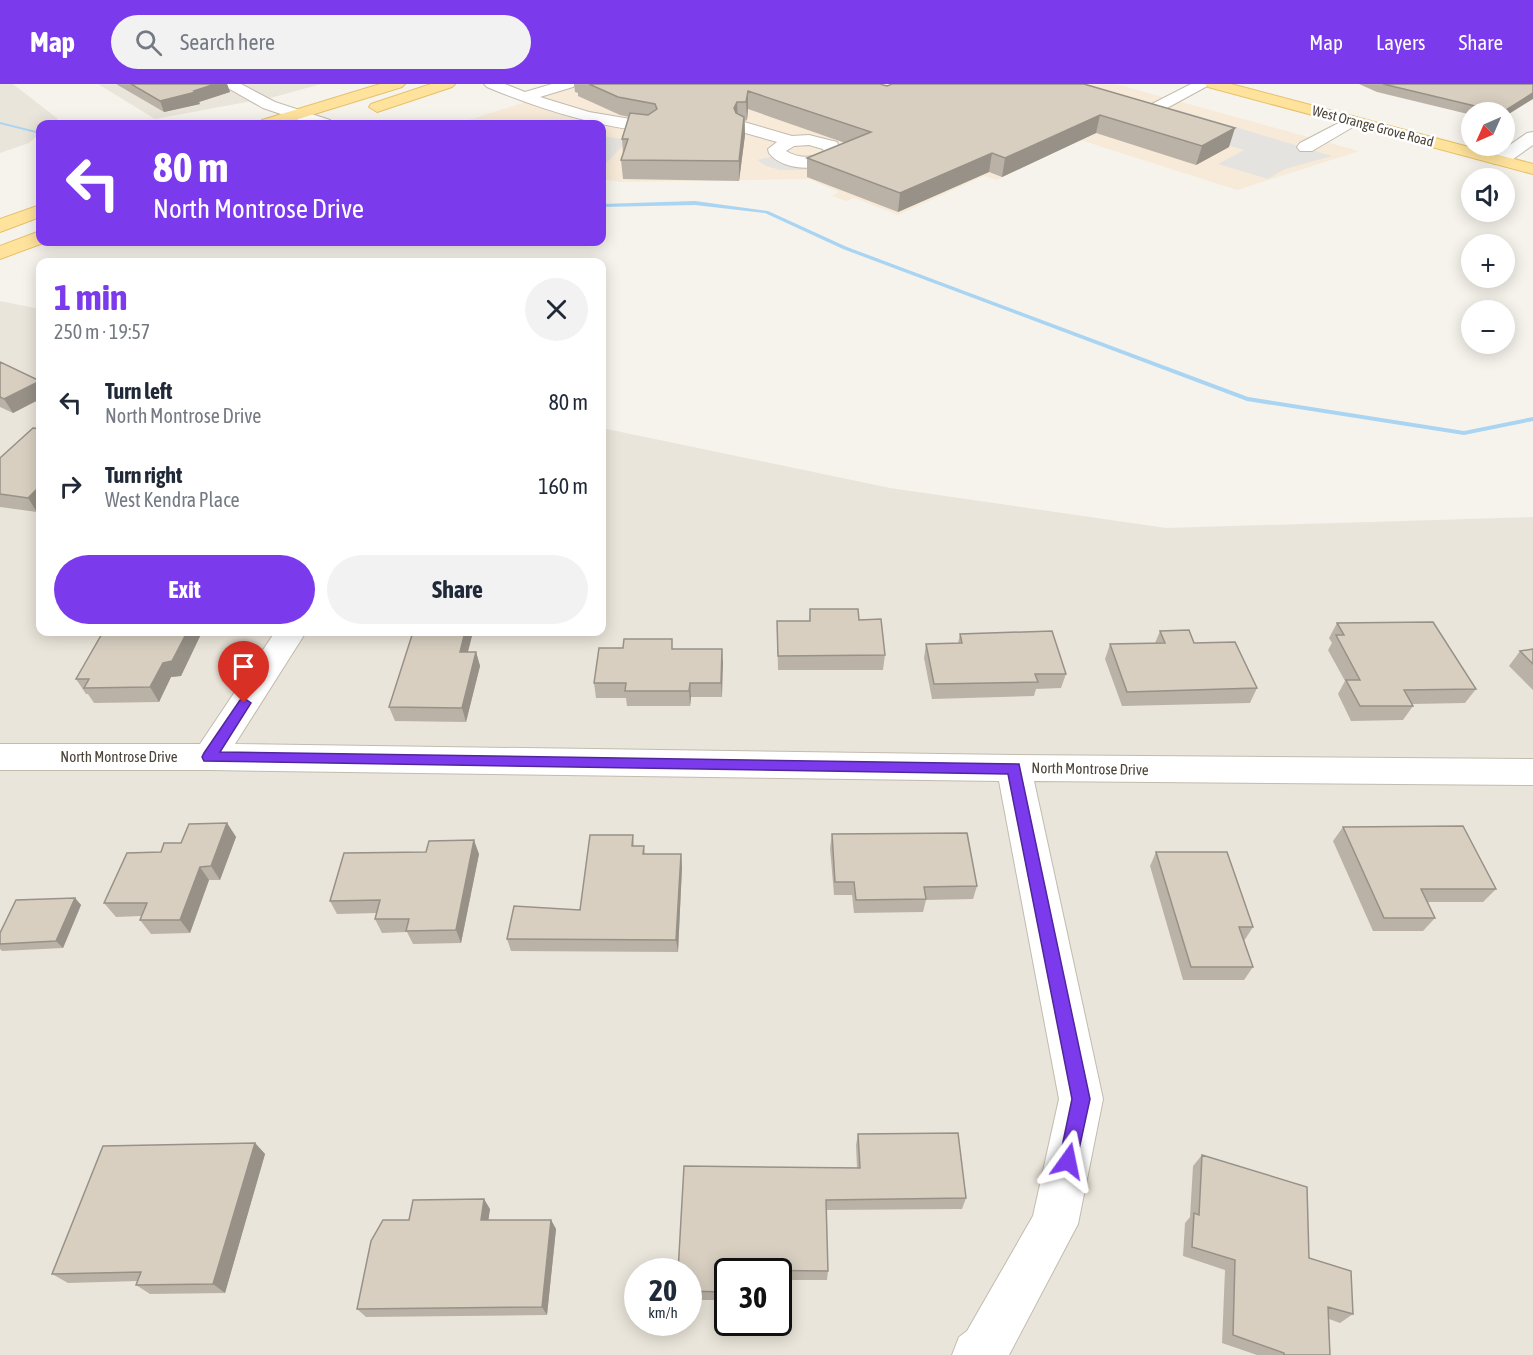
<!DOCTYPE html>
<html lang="en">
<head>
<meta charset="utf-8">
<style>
	body { margin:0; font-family:"Asap Condensed",sans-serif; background:#f2f2f3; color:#1f2937; height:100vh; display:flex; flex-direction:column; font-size:22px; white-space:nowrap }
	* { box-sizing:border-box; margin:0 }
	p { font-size:20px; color:#747a83 }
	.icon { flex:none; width:33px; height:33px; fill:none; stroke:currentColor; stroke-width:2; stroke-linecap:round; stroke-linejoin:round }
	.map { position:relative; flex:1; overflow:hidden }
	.details { position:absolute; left:36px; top:174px; width:570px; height:378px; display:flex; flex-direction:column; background:#fff; border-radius:12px; box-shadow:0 3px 15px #0003 }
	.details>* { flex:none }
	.hud { position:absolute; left:36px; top:36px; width:570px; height:126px; border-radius:12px; box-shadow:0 3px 15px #0003; background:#7c3aed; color:#fff; overflow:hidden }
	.needle { width:39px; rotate:225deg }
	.tools { position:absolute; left:1461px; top:18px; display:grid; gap:12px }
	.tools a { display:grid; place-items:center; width:54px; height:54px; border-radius:50%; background:#fff; box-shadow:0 3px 15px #0003; font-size:30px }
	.speed { position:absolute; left:624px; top:1174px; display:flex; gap:12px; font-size:30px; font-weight:700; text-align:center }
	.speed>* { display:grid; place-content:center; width:78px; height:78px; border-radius:50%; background:#fff; box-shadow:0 3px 15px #0003; line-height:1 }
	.speed small { font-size:15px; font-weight:400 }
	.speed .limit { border:3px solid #111; border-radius:9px; background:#fff; color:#111 }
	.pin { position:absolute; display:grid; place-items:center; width:51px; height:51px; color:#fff; margin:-62px -26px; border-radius:50% 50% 50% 0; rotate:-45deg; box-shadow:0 0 6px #0007 }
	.pin .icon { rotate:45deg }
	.me { position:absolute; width:66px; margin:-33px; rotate:12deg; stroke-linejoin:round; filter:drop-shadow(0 0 4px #0008) }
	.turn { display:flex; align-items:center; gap:21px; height:126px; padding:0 18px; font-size:27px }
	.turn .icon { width:78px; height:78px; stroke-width:2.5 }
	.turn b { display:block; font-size:42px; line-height:51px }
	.round { display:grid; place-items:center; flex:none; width:63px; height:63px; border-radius:32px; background:#f2f2f3 }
	.summary { display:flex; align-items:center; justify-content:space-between; height:102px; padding:0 18px }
	h1 { font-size:36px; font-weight:700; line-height:45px; color:#7c3aed }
	.primary-button { display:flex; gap:12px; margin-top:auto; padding:12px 18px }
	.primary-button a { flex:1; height:69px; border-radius:36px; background:#7c3aed; color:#fff; font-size:24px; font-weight:700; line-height:69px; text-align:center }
	.primary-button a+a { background:#f2f2f3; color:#1f2937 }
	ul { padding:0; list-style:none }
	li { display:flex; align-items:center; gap:18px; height:84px; padding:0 18px }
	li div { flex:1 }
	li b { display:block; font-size:22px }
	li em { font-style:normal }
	header { display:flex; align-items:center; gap:36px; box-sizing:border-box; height:84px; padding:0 30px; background:#7c3aed; color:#fff }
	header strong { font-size:28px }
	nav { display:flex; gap:33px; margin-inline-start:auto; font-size:21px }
	.search { width:420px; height:54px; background:#f2f2f3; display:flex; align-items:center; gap:15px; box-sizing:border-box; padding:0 21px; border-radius:33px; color:#747a83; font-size:22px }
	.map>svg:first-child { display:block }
</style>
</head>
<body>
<header>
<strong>Map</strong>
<div class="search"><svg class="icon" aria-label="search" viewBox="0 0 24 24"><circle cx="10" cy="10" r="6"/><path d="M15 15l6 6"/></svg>Search here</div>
<nav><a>Map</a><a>Layers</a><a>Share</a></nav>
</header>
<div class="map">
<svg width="1533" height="1271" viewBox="0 0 1533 1271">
	<rect width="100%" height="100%" fill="#f6f3ec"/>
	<!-- residential -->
	<path fill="#eae5da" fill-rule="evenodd" d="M0,0H13L58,35L51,40H40V49L29,59L0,69Z
		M98,0H321L274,13L155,35Z
		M0,217L40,225V548H602V344L890,404L1166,444L1533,433V1271H0ZM638,1188H688V1239H638ZM728,1188H778V1239H728Z"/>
	<!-- commercial -->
	<path fill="#f7ead8" d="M583,0H880L866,5L1070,61L997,96L984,92L898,131L854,114L846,117L832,112L839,108L809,95L620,98L602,95V40H456Z
		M905,0H1116L1359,67L1237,106Z"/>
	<!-- parking -->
	<path fill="#e5e3e0" d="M1175,25L1332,72L1285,85L1268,95L1218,80L1244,66L1150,37Z
		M602,52L628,56L602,84Z
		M774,72L815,86H780L766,82L757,76Z"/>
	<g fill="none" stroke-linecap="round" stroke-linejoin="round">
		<!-- stream -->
		<path fill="#a9d4f2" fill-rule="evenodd" d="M0,38L40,48V50L0,40Z
			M695,117L768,127L847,163L1248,313L1464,347L1533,333V337L1464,351L1247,317L843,165L765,129L695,121L602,123V120Z"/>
		<!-- minor casing -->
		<g stroke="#c2bbae" stroke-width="2">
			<path id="minor" d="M221,0H241L275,18L330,36L332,40H310L263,24Z
				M484,0H505L525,8L552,0H576L573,3L540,13L589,28L654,39L656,43L648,48C592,41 539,25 487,3Z
				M1191,0H1211L1156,30H1144L1142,27L1144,24Z
				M1352,32L1358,34L1360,37L1358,40L1312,67H1300L1297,63L1300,59Z
				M744,38L792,52L809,51L837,58L842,70C827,89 783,88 769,69L768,65L777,58L738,47L736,43L738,39ZM809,61L823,65L824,68C811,75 798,74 786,67L794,62Z
				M1533,48V61L1506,80H1494L1491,76L1494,72L1527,49Z
				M275,548H306L235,660L1014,671L1533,675V701L1034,697L1103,1015L1078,1140L1009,1271H952L959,1253L967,1247L1033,1132L1059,1015L999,697L209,686H0V660H200Z"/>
		</g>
		<!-- major casing -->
		<g stroke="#e6c16a" stroke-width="2">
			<path id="major" d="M380,0H405L402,3L282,40H260L262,36Z
				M431,0H455L452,3L377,28L369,23L371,20Z
				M1205,0H1231L1533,80V90L1208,3Z
				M40,121V133L0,148V135Z
				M40,147V158H46L0,175V162Z"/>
		</g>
		<!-- minor -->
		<use href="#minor" fill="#fff" fill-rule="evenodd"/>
		<!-- major -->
		<use href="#major" fill="#ffe39c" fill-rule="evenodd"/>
	</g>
	<!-- wall -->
	<path fill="#bab2a6" d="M116,0H227L230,8L199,18L200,20L164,28Z
		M574,0H880L887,2L1084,0L1229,63L1196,81L1096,49L1002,93L989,88L898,128L807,93V74L845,59L748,25L747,36L745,37V51L739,97L623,95L621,76L623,70L622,55L629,33L620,31L578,12V9L575,8Z
		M1359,0H1533L1504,28H1472V31L1377,8Z
		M0,278L40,297V315L13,329L0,323Z
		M40,345L37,428L0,423V374Z
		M810,525L859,536L885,571L883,586H778L777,537H809Z
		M1337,539L1476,605L1465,619L1412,620L1413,622L1403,636L1351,637L1338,610L1345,597L1328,566L1332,559L1329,554Z
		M1160,547L1194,559L1257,604L1250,619L1122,622L1105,575L1110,560L1155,559Z
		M103,548H202L181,592L171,593L159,618L94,619L88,610H86L76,595Z
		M413,548H473L468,568H476L480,582L466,638L395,637L389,623Z
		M960,550L1066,590L1061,604L1036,605L1034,612L932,615L924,574L926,560L958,559Z
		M623,564L673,565H722V613H691L690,622H627L626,614H596L594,599Z
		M1533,565V606L1509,582L1520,567Z
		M227,739L236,753L220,796H209L190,849L151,850L140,836L141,832L116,833L104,819L161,768Z
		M1343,743L1496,805L1483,818H1427L1435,834L1423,847H1373L1333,757Z
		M832,750L977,802L973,815L926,816L923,828L854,829L852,811H834L830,764Z
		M633,751L634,762H644L645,770H681L682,783L678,868L511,867L507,855L580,826Z
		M1156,768L1253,843L1244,857L1253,883L1244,896H1183L1150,782Z
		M479,770L461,859L413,860L407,848L382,849L375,835L377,829L337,830L330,817Z
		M75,814L81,821L63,864L2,867L0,865V849Z
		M858,1050L966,1114L962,1125L826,1126L828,1187L827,1196H778V1188H728V1195H724V1216H688V1188L857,1084L856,1061Z
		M255,1059L265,1070L225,1209L150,1210L136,1201L138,1197L68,1199L52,1190Z
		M1202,1071L1309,1174L1353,1230L1340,1239L1329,1235L1330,1271H1257L1222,1259L1225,1186L1183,1172L1185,1139L1190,1133L1193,1082Z
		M490,1125L488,1136H551L556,1145L547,1231L366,1233L357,1225L409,1136Z"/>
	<!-- shaded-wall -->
	<path fill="#979187" d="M215,0H227L230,8L199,18L200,20L164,28L160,17Z
		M748,7V25L747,36L746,18Z
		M1533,9V15L1504,33V28H1503Z
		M737,18L738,37L734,24Z
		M1100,31L1096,49L1002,93L1005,74Z
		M744,33L745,51L739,97V77Z
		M1235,44L1229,63L1196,81L1202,62Z
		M992,69L989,88L898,128L900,109Z
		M40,297V315L13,329L4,315Z
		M40,402V424L37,428L28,414Z
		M187,548H202L181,592L171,593L159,618L150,603L163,579Z
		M465,548H473L464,582L460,568Z
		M722,565L723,579L722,613L721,599Z
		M476,568L480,582L466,638L462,624Z
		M690,599L691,613L690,622L689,607Z
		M227,739L236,753L220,796L211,782Z
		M474,756L479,770L461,859L456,846Z
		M681,770L682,783L678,868L676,856Z
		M200,783L209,796L190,849L180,836Z
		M75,814L81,821L63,864L56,857Z
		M255,1059L265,1070L225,1209L213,1200Z
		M484,1115L490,1125L487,1146L481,1136Z
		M551,1136L556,1145L547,1231L542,1223Z
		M723,1186L724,1195V1216L723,1208Z"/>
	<!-- building -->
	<path fill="#d8cfc1" stroke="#979187" stroke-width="1.5" d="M131,0H215L194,7L196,8L160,17Z
		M589,0H880L887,2L892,0H1084L1235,44L1202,62L1100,31L1005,74L992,69L900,109L807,74L871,48L748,7L746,18H737L734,24L736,29L744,33L739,77L621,76L628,55H622L630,29L648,31L657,25L655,20L618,13Z
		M1383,0H1533V9L1503,28H1500Z
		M0,278L40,297L4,315L0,313Z
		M33,344L40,345V402L28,414L0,410V374Z
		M810,525H858L859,536L881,535L885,571L778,572L777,537H810Z
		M1433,538L1476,605L1404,606L1413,622H1360L1346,596H1360L1336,551H1344L1337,539Z
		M1189,546L1194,559L1235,558L1257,604L1127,608L1110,560L1165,559L1160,547Z
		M1052,547L1066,590H1035L1038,598L934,600L926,560L962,559L960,550Z
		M103,548H187L172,577L163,579L150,603L84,604L89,595H76Z
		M413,548H465L460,568H476L462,624L389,623Z
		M624,555H672V565H722L721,599H690L689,607H625L626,599H594L599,564H623Z
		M1533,565V580L1520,567Z
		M227,739L211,782L200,783L180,836H140L147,819H104L127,769L161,768L164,759H181L189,740Z
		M1463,742L1496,805H1421L1435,834H1384L1343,743Z
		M967,749L977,802L924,803L926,815L856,816L854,798H835L832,750Z
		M590,751H633L632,762H644L643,770H681L676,856L507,855L514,822L580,826Z
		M474,756L456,846L406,847L409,835H375L380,816L330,817L344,769L426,768L429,757Z
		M1156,768H1227L1253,843H1239L1253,883H1191Z
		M75,814L56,857L0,860V849L16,816Z
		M958,1049L966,1114L826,1116L828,1187L723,1186V1208L688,1207V1188H678L684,1082L860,1084L858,1050Z
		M255,1059L213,1200L136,1201L141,1188L52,1190L103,1062Z
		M1202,1071L1307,1103L1309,1174L1351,1187L1353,1230L1328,1223L1330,1271H1284V1269L1233,1251L1235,1176L1192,1163L1194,1129L1199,1131Z
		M484,1115L481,1136H551L542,1223L357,1225L371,1157L383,1136H409L413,1116Z"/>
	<!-- route -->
	<path fill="#7c3aed" stroke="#51269a" stroke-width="1.5" d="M244,614L251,619L220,668L1019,680L1090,1015L1075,1084L1068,1087L1062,1084L1059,1077L1072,1015L1008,690L204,677L202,673L204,669L240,616Z"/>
	<g text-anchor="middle" stroke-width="5" stroke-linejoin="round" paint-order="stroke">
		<!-- far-street labels -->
		<g font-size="14" fill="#4b4439" stroke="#fff">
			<text transform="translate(1373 42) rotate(15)" y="5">West Orange Grove Road</text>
		</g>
		<!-- street labels -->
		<g font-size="15" fill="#4b4439" stroke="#fff">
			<text x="119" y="678">North Montrose Drive</text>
			<text transform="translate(1090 685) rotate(1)" y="5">North Montrose Drive</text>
		</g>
	</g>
</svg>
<div class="tools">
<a><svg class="needle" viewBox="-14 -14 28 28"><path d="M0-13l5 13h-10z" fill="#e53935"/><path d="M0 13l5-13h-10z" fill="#747a83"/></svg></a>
<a><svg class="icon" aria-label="sound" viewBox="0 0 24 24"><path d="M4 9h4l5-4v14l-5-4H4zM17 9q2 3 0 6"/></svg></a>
<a>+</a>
<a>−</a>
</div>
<div class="speed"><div>20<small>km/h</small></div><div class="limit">30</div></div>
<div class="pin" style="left:244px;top:619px;background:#d93025"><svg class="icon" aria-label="arrive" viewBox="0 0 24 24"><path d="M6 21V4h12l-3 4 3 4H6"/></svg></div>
<svg class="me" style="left:1068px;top:1077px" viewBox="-20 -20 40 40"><path d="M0-17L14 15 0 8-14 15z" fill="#7c3aed" stroke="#fff" stroke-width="4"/></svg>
<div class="hud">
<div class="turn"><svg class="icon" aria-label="left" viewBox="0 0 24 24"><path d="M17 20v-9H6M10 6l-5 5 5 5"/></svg><div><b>80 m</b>North Montrose Drive</div></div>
</div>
<section class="details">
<div class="summary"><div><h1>1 min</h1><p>250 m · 19:57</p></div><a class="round"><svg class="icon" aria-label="close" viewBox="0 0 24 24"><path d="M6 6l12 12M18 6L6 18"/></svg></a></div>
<ul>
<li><svg class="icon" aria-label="left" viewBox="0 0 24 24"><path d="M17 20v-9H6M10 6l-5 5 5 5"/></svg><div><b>Turn left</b><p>North Montrose Drive</p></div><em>80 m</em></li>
<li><svg class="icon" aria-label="right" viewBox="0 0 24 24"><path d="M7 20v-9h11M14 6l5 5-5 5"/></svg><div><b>Turn right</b><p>West Kendra Place</p></div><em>160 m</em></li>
</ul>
<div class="primary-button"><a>Exit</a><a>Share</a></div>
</section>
</div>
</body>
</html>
